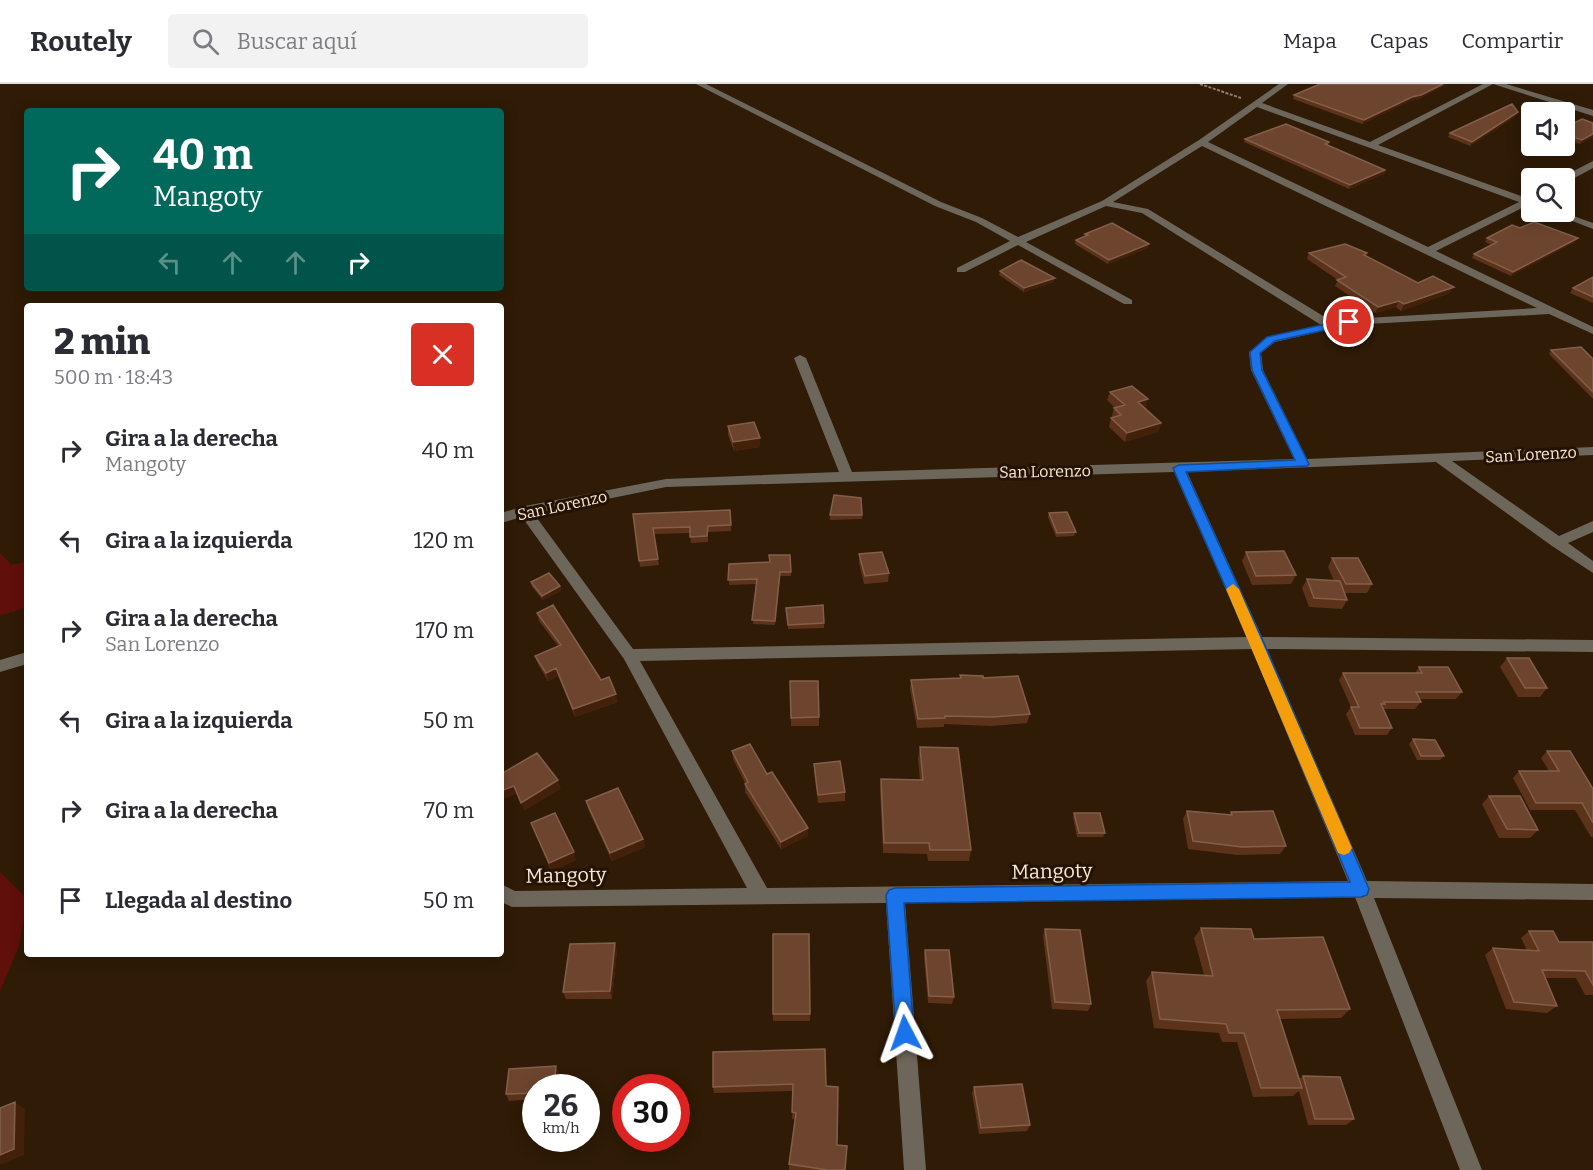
<!DOCTYPE html>
<html lang="es">
<head>
<meta charset="utf-8">
<style>
	body { margin:0; font-family:Bitter,serif; background:#f2f2f3; color:#2b2b33; height:100vh; display:flex; flex-direction:column; font-size:22px; white-space:nowrap }
	* { box-sizing:border-box; margin:0 }
	p { font-size:20px; color:#7c7c81 }
	.icon { flex:none; width:33px; height:33px; fill:none; stroke:currentColor; stroke-width:2; stroke-linecap:round; stroke-linejoin:round }
	.map { position:relative; flex:1; overflow:hidden }
	.side { position:absolute; left:24px; top:219px; width:480px; height:654px; display:flex; flex-direction:column; background:#fff; border-radius:6px; box-shadow:0 3px 15px #0003 }
	.side>* { flex:none }
	.hud { position:absolute; left:24px; top:24px; width:480px; height:183px; border-radius:6px; box-shadow:0 3px 15px #0003; background:#00695c; color:#fff; overflow:hidden }
	.buttons { position:absolute; left:1521px; top:18px; display:grid; gap:12px }
	.buttons a { display:grid; place-items:center; width:54px; height:54px; border-radius:6px; background:#fff; box-shadow:0 3px 15px #0003; font-size:30px }
	.speed { position:absolute; left:522px; top:990px; display:flex; gap:12px; font-size:30px; font-weight:700; text-align:center }
	.speed>* { display:grid; place-content:center; width:78px; height:78px; border-radius:50%; background:#fff; box-shadow:0 3px 15px #0003; line-height:1 }
	.speed small { font-size:15px; font-weight:400 }
	.speed .limit { border:9px solid #d22; background:#fff; color:#111 }
	.pin { position:absolute; display:grid; place-items:center; width:51px; height:51px; color:#fff; margin:-26px; border:3px solid #fff; border-radius:50%; box-shadow:0 2px 6px #0007 }
	.me { position:absolute; width:66px; margin:-33px; rotate:356deg; stroke-linejoin:round; filter:drop-shadow(0 0 4px #0008) }
	.turn { display:flex; align-items:center; gap:21px; height:126px; padding:0 30px; font-size:27px }
	.turn .icon { width:78px; height:78px; stroke-width:2.5 }
	.turn b { display:block; font-size:42px; line-height:51px }
	.lanes { display:flex; align-items:center; height:57px; padding:0 30px; background:#0003; justify-content:center; gap:30px; direction:ltr }
	.lanes .off { opacity:.35 }
	.round { display:grid; place-items:center; flex:none; width:63px; height:63px; border-radius:6px; background:#f2f2f3 }
	.overview { display:flex; align-items:center; justify-content:space-between; height:102px; padding:0 30px }
	h1 { font-size:36px; font-weight:800; line-height:45px }
	ul { padding:0; list-style:none }
	li { display:flex; align-items:center; gap:18px; height:90px; padding:0 30px }
	li div { flex:1 }
	li b { display:block; font-size:22px }
	li em { font-style:normal }
	header { display:flex; align-items:center; gap:36px; box-sizing:border-box; height:84px; padding:0 30px; background:#fff; border-bottom:2px solid #e1e1e2 }
	header strong { font-size:28px }
	nav { display:flex; gap:33px; margin-inline-start:auto; font-size:21px }
	.search { width:420px; height:54px; background:#f2f2f3; display:flex; align-items:center; gap:15px; box-sizing:border-box; padding:0 21px; border-radius:6px; color:#7c7c81; font-size:22px }
	.map>svg:first-child { display:block }
</style>
</head>
<body>
<header>
<strong>Routely</strong>
<div class="search"><svg class="icon" aria-label="search" viewBox="0 0 24 24"><circle cx="10" cy="10" r="6"/><path d="M15 15l6 6"/></svg>Buscar aquí</div>
<nav><a>Mapa</a><a>Capas</a><a>Compartir</a></nav>
</header>
<div class="map">
<svg width="1593" height="1086" viewBox="0 0 1593 1086">
	<rect width="100%" height="100%" fill="#2f1b06"/>
	<!-- green -->
	<path fill="#610f0b" d="M0,469L12,481L27,477V523L0,532Z
		M0,788L27,815L19,862L0,907Z"/>
	<g fill="none" stroke-linecap="round" stroke-linejoin="round">
		<!-- path -->
		<path stroke="#8f7e6d" stroke-width="2" stroke-dasharray="3 1.5" stroke-linecap="butt" d="M1200,0L1241,14"/>
		<!-- minor -->
		<path fill="#6d665a" fill-rule="evenodd" d="M696,0H706L941,118L982,134L1018,153L1102,117L1199,56L1279,0H1288L1262,19L1370,58L1483,0H1506L1593,26V32L1493,0L1378,61L1527,114L1532,112V122L1528,121L1436,167L1593,243V250L1549,230L1349,241L1275,258L1261,269L1263,286L1307,375L1593,363V371L1452,377L1559,452L1593,437V448L1568,459L1593,477V489L1552,462L1436,378L1187,388L1262,553L1593,556V568L1267,565L1367,797L1593,800V816L1374,814L1482,1086H1460L1355,813L905,819L926,1086H904L886,819L512,823L501,818V800L515,807L747,804L624,575L522,433L501,439V429L525,422L666,395L839,388L794,274L800,271L806,274L852,388L1294,375L1251,286L1249,268L1267,253L1321,241L1142,129L1106,122L1026,158L1132,216V220H1124L1018,161L965,188H957V184L1010,157L976,138L935,122ZM1257,23L1519,118L1428,163L1208,58ZM1202,62L1537,224L1349,235L1333,238L1148,125L1113,118ZM1174,388L1247,553L633,565L534,430L666,403ZM1252,565L1348,797L767,804L640,577Z
			M1593,77V84L1567,98L1564,99V94H1560Z
			M1549,128H1562L1593,139V145Z
			M27,568V580L0,588V576Z"/>
	</g>
	<!-- wall -->
	<path fill="#5d321b" d="M1294,11L1420,15L1410,17L1362,40L1293,15Z
		M1516,32L1470,62L1448,53L1450,49Z
		M1593,39V53L1580,60L1564,55V44Z
		M1245,55L1329,58L1328,61L1385,86L1384,90L1349,105L1244,58Z
		M1520,144L1575,158L1511,192L1472,174L1474,170L1492,161L1485,158L1487,154Z
		M1085,150L1148,164L1108,180L1075,160L1076,156L1084,153Z
		M1309,169H1367L1366,172L1418,199L1450,209L1401,227L1396,223L1375,229L1335,202L1338,196L1307,175Z
		M1000,187L1054,198L1024,208L999,191Z
		M1593,193V219L1570,209L1573,204Z
		M1551,266L1593,275V314H1592L1549,270Z
		M1110,308L1146,324L1145,325L1161,339L1158,348L1125,358L1109,343L1114,324H1115L1107,316Z
		M728,342L760,363L734,367L728,351Z
		M730,426L731,447L708,448V458L691,459L690,449L654,450L659,481L640,483L633,430Z
		M1049,429L1076,448L1074,452L1056,453L1048,433Z
		M830,431H862V435L830,436Z
		M1246,468L1296,491L1291,500L1252,501L1242,477Z
		M859,470L889,489L888,498L864,500L859,479Z
		M790,471L791,492H780L775,541L753,540L757,500L729,501V480L770,478Z
		M1332,474L1372,500L1367,509H1344L1347,516L1342,525L1309,523L1302,504L1307,495L1334,497L1328,483Z
		M531,498L560,502L561,507L543,516L532,503Z
		M786,524L824,539V544L788,545Z
		M537,529L601,596L618,618L575,633L558,592L548,597L538,580L535,572L558,562L539,537Z
		M1507,574L1547,604L1540,613H1518L1500,583Z
		M1419,583L1462,608L1456,615H1419L1421,618L1415,625H1383L1392,644L1387,651H1355L1346,630L1351,623L1339,596L1343,589H1415Z
		M960,591L983,594L1030,630L1027,639L991,642L944,640V643L917,644L910,605L911,596L960,595Z
		M790,597L819,633V642H791Z
		M1413,655L1444,672L1440,676H1417L1409,660Z
		M920,663L971,766L969,777H928L927,770L883,769L880,706L881,695L920,696L918,675Z
		M732,667L767,690L808,752L781,765L745,708V699L733,675Z
		M1547,667L1593,705V753H1591L1575,726H1530L1513,694L1519,687H1549L1541,674Z
		M814,680L845,708V717L818,719L814,688Z
		M1489,712L1538,746L1530,754H1499L1482,720Z
		M586,717L643,755L645,763L612,777L588,725Z
		M1187,727L1229,731L1231,728L1286,762L1280,770L1237,771L1188,765L1183,735Z
		M1074,729L1105,749L1103,753H1077L1073,733Z
		M531,739L576,776L551,787Z
		M1201,844L1254,855L1350,925L1341,934L1280,935L1299,995L1303,992L1354,1035L1346,1041H1308L1299,1007L1293,1012L1253,1013L1237,958H1222L1219,949L1154,944L1146,897L1152,888L1204,891L1194,854Z
		M1045,845L1091,920L1088,927L1052,925L1043,852Z
		M1529,847L1559,858H1593V911H1585L1576,894H1545L1557,922L1547,929L1506,925L1485,871L1493,864L1527,866L1521,854Z
		M809,850L810,937H773V930Z
		M925,866L954,913L952,920L928,919L924,873Z
		M617,867L612,915H566L563,908Z
		M713,968L826,1002L837,1061L845,1086H789V1080L795,1035H792L793,1007L714,1009L713,1003Z
		M559,989L557,1004H536V1015L509,1017L506,1010Z
		M974,1003L1030,1041L1027,1047L979,1050L972,1009Z"/>
	<!-- shaded-wall -->
	<path fill="#43200a" d="M1443,0H1448L1420,15L1410,17L1362,40L1364,36L1412,13Z
		M1518,28L1516,32L1470,62L1472,58Z
		M1593,50V53L1580,60L1582,56Z
		M1385,86L1384,90L1349,105L1350,101Z
		M1578,154L1575,158L1511,192L1513,188Z
		M1149,160L1148,164L1108,180L1109,176Z
		M1055,194L1054,198L1024,208V204Z
		M1454,203L1450,209L1401,227L1404,220Z
		M1399,217L1396,223L1375,229L1378,223Z
		M1148,315L1146,324L1135,327L1138,318Z
		M1161,339L1158,348L1125,358L1127,349Z
		M760,354V363L734,367L733,358Z
		M560,502L561,507L543,516L542,512Z
		M556,584L558,592L548,597L546,589Z
		M616,610L618,618L575,633L573,625Z
		M558,696L561,705L524,727L521,719Z
		M514,702L517,710L501,716V707Z
		M808,744V752L781,765V758Z
		M643,755L645,763L612,777L610,769Z
		M574,768L576,776L551,787L549,779Z
		M615,859L617,867L612,915L610,907Z
		M556,982L559,989L557,1004H554Z
		M15,1018L25,1025L24,1071L0,1081V1071Z"/>
	<!-- building -->
	<path fill="#6d452f" stroke="#835f4a" stroke-width="1.5" d="M1320,0H1443L1421,11L1412,13L1364,36L1294,11Z
		M1512,20L1518,28L1472,58L1450,49Z
		M1582,35L1593,39V50L1582,56L1564,50V44Z
		M1286,40L1329,58L1325,60L1385,86L1350,101L1245,55Z
		M1534,138L1578,154L1513,188L1474,170L1497,158L1487,154L1512,141L1520,144Z
		M1112,139L1149,160L1109,176L1076,156L1088,151L1085,150Z
		M1345,160L1367,169L1364,171L1418,199L1433,192L1454,203L1404,220L1399,217L1378,223L1337,196L1346,193L1309,169Z
		M1021,176L1055,194L1024,204L1000,187Z
		M1593,193V213L1573,204Z
		M1581,263L1593,275V308L1551,266Z
		M1132,302L1148,315L1138,318L1161,339L1127,349L1111,334L1121,331L1114,324L1125,321L1110,308Z
		M754,338L760,354L733,358L728,342Z
		M834,411L861,414L862,431H830Z
		M730,426L731,441L708,442L707,452L690,453V443L653,444L658,475L639,477L633,430Z
		M1067,428L1076,448L1057,449L1049,429Z
		M1284,467L1296,491L1256,492L1246,468Z
		M882,468L889,489L865,492L859,470Z
		M769,471H790L791,488H780L775,537L752,536L757,495L728,496L729,480L770,478Z
		M1332,474H1358L1372,500H1346Z
		M549,489L560,502L542,512L531,498Z
		M1307,495L1340,497L1347,516L1314,514Z
		M553,521L601,596L609,593L616,610L573,625L556,584L546,589L535,572L561,561L537,529Z
		M823,521L824,539L788,541L786,524Z
		M1507,574H1529L1547,604H1525Z
		M1419,583H1448L1462,608H1416L1421,618H1384L1385,620H1381L1392,644H1360L1351,623H1359L1343,589H1422Z
		M960,591L983,592V594L1018,592L1030,630L993,633L945,632V634L918,635L911,596L961,594Z
		M790,597H818L819,633L791,634Z
		M1413,655L1435,656L1444,672H1421Z
		M750,660L767,690L772,688L808,744L781,758L745,700L748,698L732,667Z
		M920,663L958,664L971,766H930L929,759H884L881,695L923,696Z
		M1547,667H1570L1593,705V739L1582,719H1536L1519,687H1559Z
		M537,669L558,696L521,719L514,702L501,707V689V690Z
		M840,677L845,708L818,711L814,680Z
		M618,704L643,755L610,769L586,717Z
		M1489,712H1520L1538,746L1507,745Z
		M1187,727L1232,731L1231,728L1273,727L1286,762L1242,763L1193,757Z
		M555,729L574,768L549,779L531,739Z
		M1074,729H1100L1105,749H1079Z
		M1201,844L1251,845L1254,855L1323,853L1350,925L1277,926L1302,1004H1261L1244,949H1229L1226,940L1160,935L1152,888L1213,892Z
		M1045,845L1080,846L1091,920L1055,918Z
		M1529,847H1553L1559,858H1593V901L1585,887L1542,886L1557,922L1514,918L1493,864L1539,867Z
		M773,850H809L810,930H773Z
		M615,859L610,907L563,908L570,860Z
		M925,866H949L954,913L929,912Z
		M825,965L826,1002L838,1003L837,1061L847,1062L845,1086H827L789,1080L796,1029L792,1028L793,1000L713,1003V968Z
		M556,982L554,1004H536V1009L506,1010L509,985Z
		M1303,992L1340,993L1354,1035H1315Z
		M1022,1000L1030,1041L981,1044L974,1003Z
		M15,1018L14,1065L0,1071V1024Z"/>
	<!-- route -->
	<path fill="#1a73e8" stroke="#114b97" stroke-width="1.5" d="M1349,235L1354,238L1353,240L1275,257L1260,269L1262,286L1309,380L1307,382L1186,388L1264,559L1369,805L1367,811L1361,813L904,819L914,949L912,955L905,958L899,955L896,949L886,811L889,806L895,804L1350,798L1250,559L1173,384L1179,381L1295,376L1252,286L1250,268L1267,253Z"/>
	<!-- slow -->
	<path fill="#f59e0b" d="M1233,500L1239,505L1352,764L1349,769L1344,771L1338,769L1336,764L1226,505Z"/>
	<g text-anchor="middle" stroke-width="6" stroke-linejoin="round" paint-order="stroke">
		<!-- street labels -->
		<g font-size="16" fill="#f7e9dc" stroke="#251200">
			<text transform="translate(1531 370) rotate(-3)" y="6">San Lorenzo</text>
			<text transform="translate(1045 387) rotate(-1)" y="6">San Lorenzo</text>
			<text transform="translate(562 421) rotate(-12)" y="6">San Lorenzo</text>
		</g>
		<!-- near-street labels -->
		<g font-size="20" fill="#f7e9dc" stroke="#251200">
			<text transform="translate(1052 787) rotate(-1)" y="7">Mangoty</text>
			<text transform="translate(566 791) rotate(-1)" y="7">Mangoty</text>
		</g>
	</g>
</svg>
<div class="buttons">
<a><svg class="icon" aria-label="sound" viewBox="0 0 24 24"><path d="M4 9h4l5-4v14l-5-4H4zM17 9q2 3 0 6"/></svg></a>
<a><svg class="icon" aria-label="search" viewBox="0 0 24 24"><circle cx="10" cy="10" r="6"/><path d="M15 15l6 6"/></svg></a>
</div>
<div class="speed"><div>26<small>km/h</small></div><div class="limit">30</div></div>
<div class="pin" style="left:1349px;top:238px;background:#d93025"><svg class="icon" aria-label="arrive" viewBox="0 0 24 24"><path d="M6 21V4h12l-3 4 3 4H6"/></svg></div>
<svg class="me" style="left:905px;top:949px" viewBox="-20 -20 40 40"><path d="M0-17L14 15 0 8-14 15z" fill="#1a73e8" stroke="#fff" stroke-width="4"/></svg>
<div class="hud">
<div class="turn"><svg class="icon" aria-label="right" viewBox="0 0 24 24"><path d="M7 20v-9h11M14 6l5 5-5 5"/></svg><div><b>40 m</b>Mangoty</div></div>
<div class="lanes"><svg class="icon off" aria-label="left" viewBox="0 0 24 24"><path d="M17 20v-9H6M10 6l-5 5 5 5"/></svg><svg class="icon off" aria-label="ahead" viewBox="0 0 24 24"><path d="M12 20V5M6 11l6-6 6 6"/></svg><svg class="icon off" aria-label="ahead" viewBox="0 0 24 24"><path d="M12 20V5M6 11l6-6 6 6"/></svg><svg class="icon" aria-label="right" viewBox="0 0 24 24"><path d="M7 20v-9h11M14 6l5 5-5 5"/></svg></div>
</div>
<section class="side">
<div class="overview"><div><h1>2 min</h1><p>500 m · 18:43</p></div><a class="round" style="background:#d93025;color:#fff"><svg class="icon" aria-label="close" viewBox="0 0 24 24"><path d="M6 6l12 12M18 6L6 18"/></svg></a></div>
<ul>
<li><svg class="icon" aria-label="right" viewBox="0 0 24 24"><path d="M7 20v-9h11M14 6l5 5-5 5"/></svg><div><b>Gira a la derecha</b><p>Mangoty</p></div><em>40 m</em></li>
<li><svg class="icon" aria-label="left" viewBox="0 0 24 24"><path d="M17 20v-9H6M10 6l-5 5 5 5"/></svg><div><b>Gira a la izquierda</b></div><em>120 m</em></li>
<li><svg class="icon" aria-label="right" viewBox="0 0 24 24"><path d="M7 20v-9h11M14 6l5 5-5 5"/></svg><div><b>Gira a la derecha</b><p>San Lorenzo</p></div><em>170 m</em></li>
<li><svg class="icon" aria-label="left" viewBox="0 0 24 24"><path d="M17 20v-9H6M10 6l-5 5 5 5"/></svg><div><b>Gira a la izquierda</b></div><em>50 m</em></li>
<li><svg class="icon" aria-label="right" viewBox="0 0 24 24"><path d="M7 20v-9h11M14 6l5 5-5 5"/></svg><div><b>Gira a la derecha</b></div><em>70 m</em></li>
<li><svg class="icon" aria-label="arrive" viewBox="0 0 24 24"><path d="M6 21V4h12l-3 4 3 4H6"/></svg><div><b>Llegada al destino</b></div><em>50 m</em></li>
</ul>
</section>
</div>
</body>
</html>
